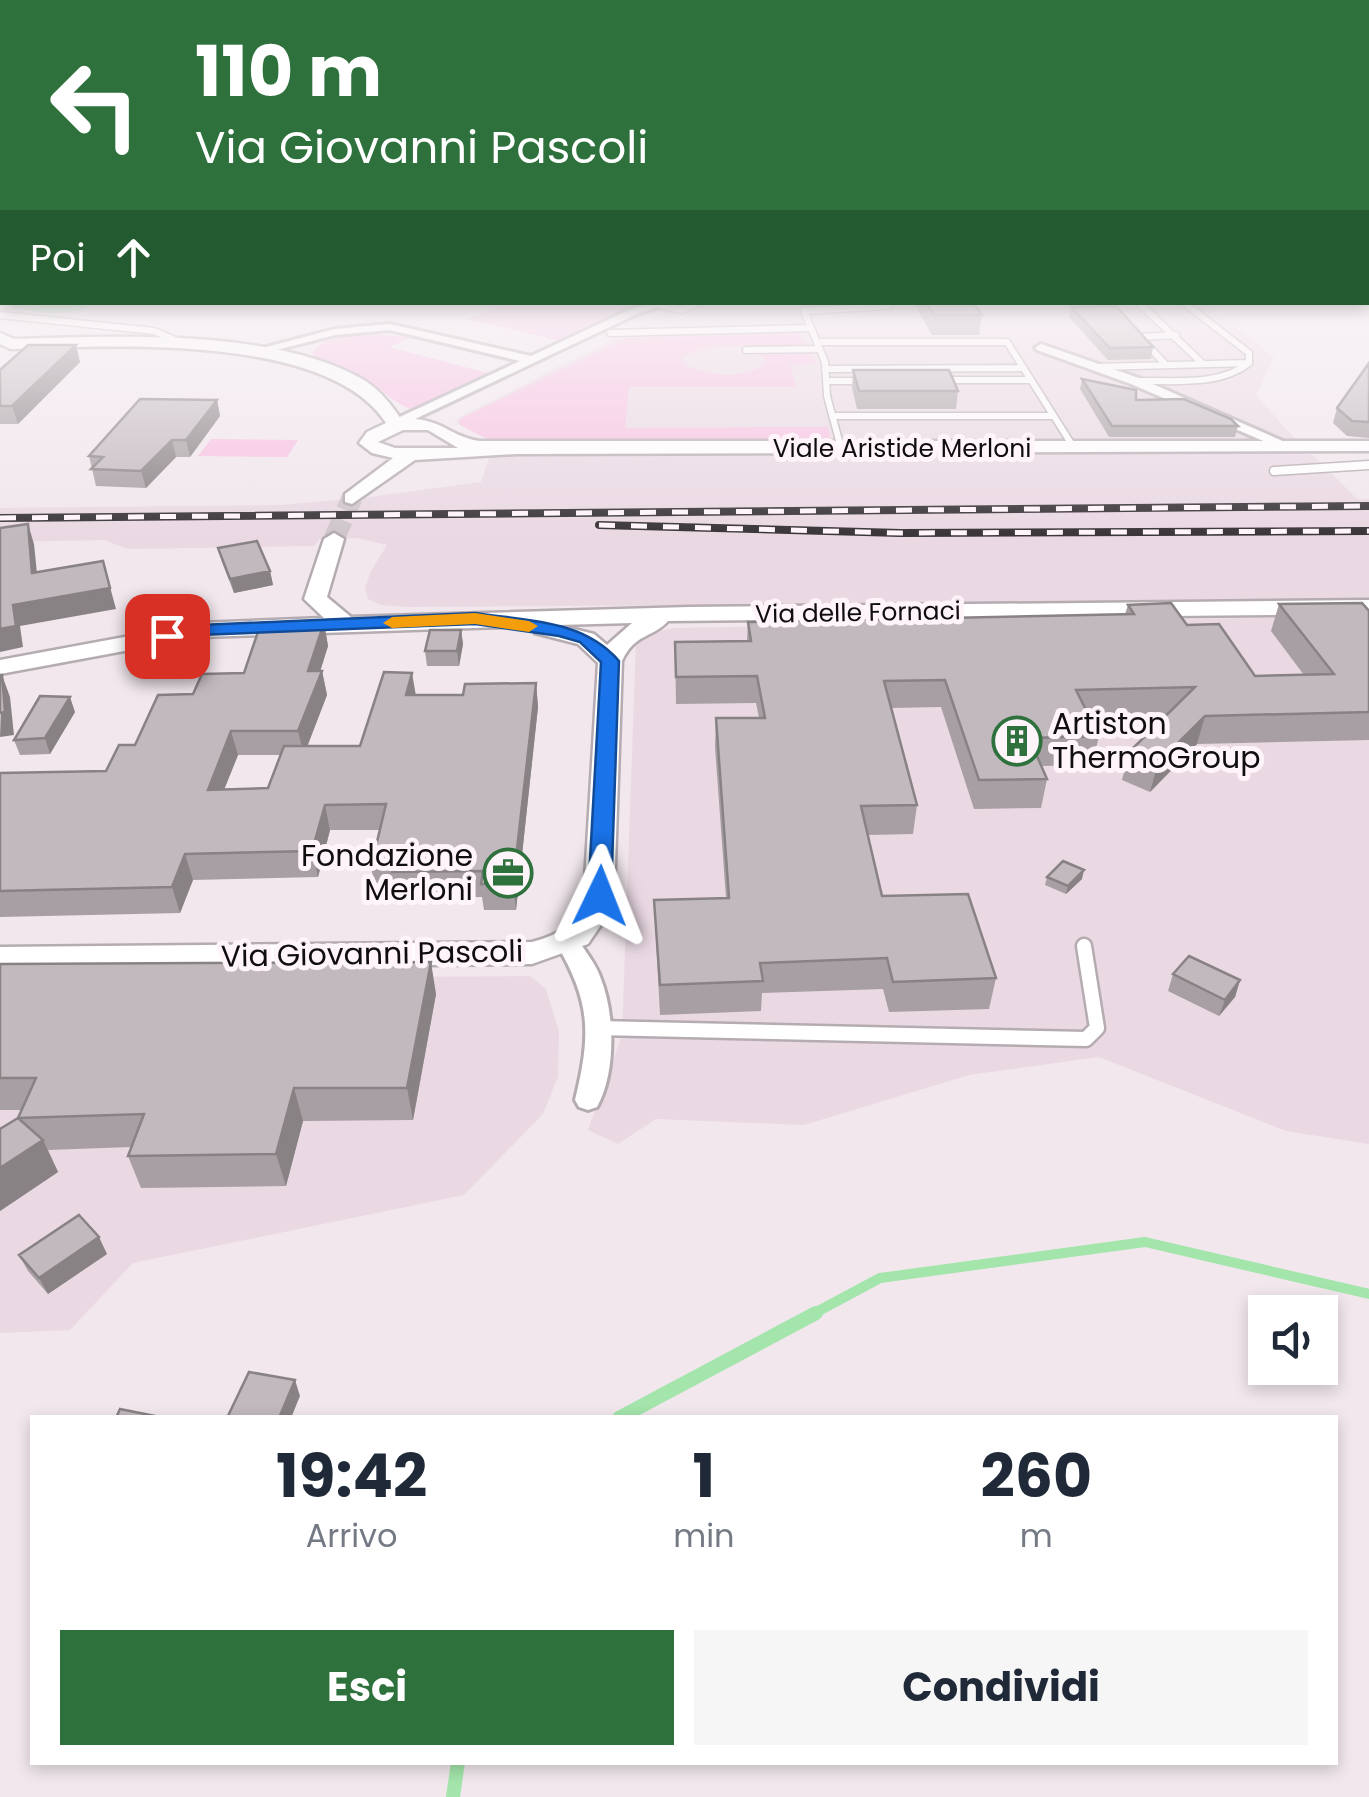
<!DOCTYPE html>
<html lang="it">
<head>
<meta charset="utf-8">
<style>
	body { margin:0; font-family:Poppins,sans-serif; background:#f6f6f7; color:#1f2937; height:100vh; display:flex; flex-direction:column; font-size:38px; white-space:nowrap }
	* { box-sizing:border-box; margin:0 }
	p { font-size:32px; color:#747a83 }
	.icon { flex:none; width:55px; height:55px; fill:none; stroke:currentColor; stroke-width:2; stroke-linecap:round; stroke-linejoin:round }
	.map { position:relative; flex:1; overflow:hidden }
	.panel { position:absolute; left:30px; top:1415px; width:1308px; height:350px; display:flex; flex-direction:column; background:#fff; border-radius:0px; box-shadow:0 5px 15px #0003 }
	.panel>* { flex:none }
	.hud { position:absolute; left:0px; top:0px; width:1370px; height:305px; box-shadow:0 5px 15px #0003; background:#2e713c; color:#fff; overflow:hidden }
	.tools { position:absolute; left:1248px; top:1295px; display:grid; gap:20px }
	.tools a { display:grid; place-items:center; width:90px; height:90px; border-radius:0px; background:#fff; box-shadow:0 5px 15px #0003; font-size:50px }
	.pin { position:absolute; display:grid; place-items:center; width:85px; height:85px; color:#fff; margin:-42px; border-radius:20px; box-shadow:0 5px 15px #0006 }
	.me { position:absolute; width:110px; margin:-55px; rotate:2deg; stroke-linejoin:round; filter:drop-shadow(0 0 8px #0008) }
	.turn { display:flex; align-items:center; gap:35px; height:210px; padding:0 30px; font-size:45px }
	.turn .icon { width:130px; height:130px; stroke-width:2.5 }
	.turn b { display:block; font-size:70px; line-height:85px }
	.then { display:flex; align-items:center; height:95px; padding:0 30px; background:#0003; gap:20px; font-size:38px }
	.eta { display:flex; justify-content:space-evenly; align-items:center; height:170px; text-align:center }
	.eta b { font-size:60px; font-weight:700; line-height:70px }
	.primary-button { display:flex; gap:20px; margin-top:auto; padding:20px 30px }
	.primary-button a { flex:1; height:115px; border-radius:0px; background:#2e713c; color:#fff; font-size:40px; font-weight:700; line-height:115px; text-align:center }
	.primary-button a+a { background:#f6f6f7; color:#1f2937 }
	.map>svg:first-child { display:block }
</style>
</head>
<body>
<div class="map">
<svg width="1369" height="1797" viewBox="0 0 1369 1797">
	<rect width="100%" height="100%" fill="#f1e7ed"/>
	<!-- built -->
	<path fill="#ead9e3" d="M1204,302L1274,357L1256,395L1298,442L504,443L457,424L458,418L683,303Z
		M1299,453L1313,455L1357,499H1369V601L406,607L381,605L368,599L365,589L370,573L387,545L357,538L320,539L314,546L128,549L104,540L0,542V508L281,505L370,497L481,482L490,455Z
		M1369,616V1144L1286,1131L1099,1057L969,1075L804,1125L656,1119L618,1144L588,1130L622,1035L636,641L646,634L673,628Z
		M530,976L546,989L559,1032L558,1077L543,1114L464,1195L133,1263L70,1330L0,1333V980Z"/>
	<!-- green -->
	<path fill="#f8c0e1" d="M509,303H648L559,341L467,319Z
		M357,333L412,337L389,347L495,375L417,411C396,406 382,388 362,378C346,369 324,369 312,353L323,342Z
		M800,333L805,345L710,347L682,356L683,364C707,376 744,381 766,362L761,354L811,353L816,364L790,365L796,387H629L625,428L828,427L831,441L493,442L460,425L459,420L466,416L626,338Z
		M211,439L298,440L287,457L198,456Z"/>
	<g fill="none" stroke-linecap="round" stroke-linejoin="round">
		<!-- stream-far1 -->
		<path stroke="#a3e5ab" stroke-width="10" d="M811,1315L880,1278L1145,1242L1369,1294"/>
		<!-- stream -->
		<path stroke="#a3e5ab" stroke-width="14" d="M619,1418L816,1313
			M453,1797L458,1762"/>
		<!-- river -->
		<path fill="#a3e5ab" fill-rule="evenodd" d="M1369,295V310L1356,302H1368Z
			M9,302H93C74,319 35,313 12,307Z"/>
		<!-- secondary-tunnel -->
		<path stroke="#cfc6cc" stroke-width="21" stroke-dasharray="21 10" stroke-linecap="butt" d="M334,539L352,498"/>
		<!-- lane-far2 casing -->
		<g stroke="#b5acb1" stroke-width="9">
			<path id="lane-far2" d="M1138,302L1203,364
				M659,305L682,310L700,302
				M0,315L154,331L182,343
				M610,333L811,328
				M817,342H1007L1074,448
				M746,350L820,349
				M1166,365L1140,337L1176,335
				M1096,367L1249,363
				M825,369L1023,368
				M940,380H1031
				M826,381H867
				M1135,381C1171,380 1219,387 1249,363V353L1183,302
				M832,416H1053
				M841,448L827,396L825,362L804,311L888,306"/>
		</g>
		<!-- lane-far1 casing -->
		<g stroke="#b5acb1" stroke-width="11">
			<path id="lane-far1" d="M1274,471L1369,465"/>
		</g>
		<!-- lane casing -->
		<g stroke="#b5acb1" stroke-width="19">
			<path id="lane" d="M598,1028L1086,1039L1097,1028L1084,946"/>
		</g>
		<!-- street casing -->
		<g stroke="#b5acb1" stroke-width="6">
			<path id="street" d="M656,302L664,305L637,314L396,428L391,427V421L520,361L390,330L335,335L253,356L247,352L335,329L390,324L531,356L629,310Z
				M1041,344L1139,378L1294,446L1282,449L1131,384L1037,350L1035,348Z
				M568,935L576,937C585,951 596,964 601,979C615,1015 616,1073 597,1107L588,1110L579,1107L575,1100C591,1034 591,1002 556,943Z"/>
		</g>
		<!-- secondary casing -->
		<g stroke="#b5acb1" stroke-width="5">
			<path id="secondary" d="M0,333L14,339C115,336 275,328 364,380C380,390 391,404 401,419C441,416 449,437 480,441H1369V451L516,454L415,460L352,504L345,502V494L393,458L372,453L359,443L367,432L386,423C327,332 108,346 11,349L0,344ZM403,430H428L458,448H395L378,442Z
				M334,533L344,539L327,597L351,617L689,607L1369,600V614L668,621C653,638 635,633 622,661L614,896L603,922L588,944L532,964L0,969V947L532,942C562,934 573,925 584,896L598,663L578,644L535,633L533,626L200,637L0,674V660L200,623L324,618L304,599L324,539ZM632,623L607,645L594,634L558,625Z"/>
		</g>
		<!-- lane-far2 -->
		<use href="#lane-far2" stroke="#fff" stroke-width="6"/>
		<!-- lane-far1 -->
		<use href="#lane-far1" stroke="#fff" stroke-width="8"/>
		<!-- lane -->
		<use href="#lane" stroke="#fff" stroke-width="14"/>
		<!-- street -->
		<use href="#street" fill="#fff" fill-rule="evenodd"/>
		<!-- secondary -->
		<use href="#secondary" fill="#fff" fill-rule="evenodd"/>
		<!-- rail casing -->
		<g stroke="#3a3639" stroke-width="8">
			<path id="rail" d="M0,518L1369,506
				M599,525L901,533L1369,531"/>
		</g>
		<!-- rail -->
		<use href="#rail" stroke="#fef4fa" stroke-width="5" stroke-dasharray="16" stroke-linecap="butt"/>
	</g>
	<!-- wall -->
	<path fill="#a79fa3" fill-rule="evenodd" d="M913,302H972L982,315L979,335H932Z
		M1071,307L1153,347L1151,359L1108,360L1069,317Z
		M80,362L18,424H0V370Z
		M1369,363V438L1347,436L1333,423L1337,408Z
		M853,370L958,391L956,409H857L852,388Z
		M1082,379L1136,400L1238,426L1235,437H1109L1080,389Z
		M217,400L220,416L190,457H176L146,488L96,486L89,456Z
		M218,548L270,571L273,585L234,593L222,562Z
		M1279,604L1369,611V740L1197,744L1150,792L1122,780L1129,752L1166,716L1089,717L1099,736L1092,765L1041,766L1047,779L1041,808L974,809L941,707L891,708L917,805L913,834L868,835L882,896L996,978L989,1009L889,1012L883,989L762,993L761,1011L660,1015L654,900L726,898L715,747L716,718H759L756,703L676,704L675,642L747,641L748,622L1125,614L1128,605L1187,625L1255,676L1304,675L1271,631Z
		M324,623L328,646L320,671H322L327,695L307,746H360L416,695H463L536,683L538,707L516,910H484L482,897L396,898L395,893L376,892L371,867L380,830H330L318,877L193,880L180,913L0,917V773L106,771L193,694L244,673ZM238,755H281L268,788L224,789Z
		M461,630L463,644L459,666H427L425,651Z
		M75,712L50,754L20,755L14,740Z
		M1047,877L1082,879L1066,894L1045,885Z
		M0,964L436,994L413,1120L303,1121L286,1186L141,1188L128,1156L131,1147L48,1150L58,1172L0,1211V1129L18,1118L21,1110H0Z
		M1173,974L1240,980L1235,997L1219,1016L1168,991Z
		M107,1254L48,1294L28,1271L19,1255Z"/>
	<!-- shaded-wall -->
	<path fill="#888285" d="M76,345L80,362L18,424L12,406Z
		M217,400L220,416L190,457L186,440Z
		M172,440L176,457L146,488L141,471Z
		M28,524L34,544L39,593L32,573Z
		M103,561L116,609L20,626L23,647L0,652V629L13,605Z
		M270,571L273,585L234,593L230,579Z
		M324,623L328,646L315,688L322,671L327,695L304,755L298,731L308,671Z
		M461,630L463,644L459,666L457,651Z
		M412,673L416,696L406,695Z
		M2,675L10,697L14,735L0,737Z
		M536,683L538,707L516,910L513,884Z
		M70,697L75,712L50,754L45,738Z
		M1205,716L1197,744L1150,792L1158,763Z
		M231,731L238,755L214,815L208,790Z
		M325,805L330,830L318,877L312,851Z
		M185,854L193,880L180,913L172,887Z
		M1084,870L1082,879L1066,894L1068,886Z
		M431,962L436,994L413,1120L407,1088Z
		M1240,980L1235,997L1219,1016L1225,1000Z
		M294,1088L303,1121L286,1186L276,1154Z
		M43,1140L58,1172L0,1211V1168Z
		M99,1237L107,1254L48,1294L39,1278Z
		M295,1380L300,1396L291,1418H279Z"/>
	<!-- building -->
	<path fill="#c2b9be" stroke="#888285" stroke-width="2.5" d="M926,302H972L982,315H934Z
		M1116,306L1153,347L1110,348L1071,307Z
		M28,345H76L12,406H0V370Z
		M1369,363V422L1352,421L1337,408Z
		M853,370H949L958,391H859Z
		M1082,379L1136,390V400L1184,399L1231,419L1238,426H1112Z
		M140,399L217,400L186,440H172L141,471L91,469L103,457L89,456Z
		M28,524L32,573L103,561L110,588L13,605L16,626L0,629V528Z
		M257,541L270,571L230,579L218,548Z
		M1171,603L1187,625L1219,624L1255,676L1334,674L1279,604L1362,603L1369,611V712L1205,716L1158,763L1129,752L1195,687L1076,690L1099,736L1029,738L1047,779L979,780L945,680L884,681L917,805L861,806L882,896L968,894L996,978L893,982L887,958L760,963L763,981L660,985L654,900L729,898L716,718H765L757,676L676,677L675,642L751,641L748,622L1134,614L1128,605Z
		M261,623H324L308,671H322L298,731H231L208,790L268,788L284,746H360L384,672L412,673L406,695H463L465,684L536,683L513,884H481L483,871L392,872L393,867H371L386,804L325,805L312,851L185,854L172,887L0,891V773L106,771L119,745H135L158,695L193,694L202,674L244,673Z
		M430,630H461L457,651H425Z
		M0,675H2L5,712L0,713Z
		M40,696L70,697L45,738L14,740Z
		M1063,861L1084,870L1068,886L1047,877Z
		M1189,956L1240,980L1225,1000L1173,974Z
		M431,962L407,1088H294L276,1154L128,1156L144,1114L18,1118L36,1078H0V964Z
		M18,1118L43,1140L0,1168V1129Z
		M79,1215L99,1237L39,1278L19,1255Z
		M249,1372L295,1380L279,1418H227Z
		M120,1409L165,1418H116Z"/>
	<!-- sky -->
	<linearGradient id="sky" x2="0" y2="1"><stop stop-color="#8cc8d0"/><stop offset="0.53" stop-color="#f9f4f7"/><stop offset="1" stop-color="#f9f4f7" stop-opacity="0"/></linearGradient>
	<rect width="1369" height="534" fill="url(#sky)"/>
	<!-- route -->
	<path fill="#1a73e8" stroke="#114b97" stroke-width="2.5" d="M475,613C526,621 583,619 619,661L611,896L608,901L600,903L588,896L601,662L580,642L559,636L475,624L200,635L167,642L158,636L200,625Z"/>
	<!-- slow -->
	<path fill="#f59e0b" d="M475,613L529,621L538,626L529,632L475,624L392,628L383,623L392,617Z"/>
	<!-- icons -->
	<defs>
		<g id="building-ring" transform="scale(2.5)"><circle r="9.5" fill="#fef4fa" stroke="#2e713c" stroke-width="1.5"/><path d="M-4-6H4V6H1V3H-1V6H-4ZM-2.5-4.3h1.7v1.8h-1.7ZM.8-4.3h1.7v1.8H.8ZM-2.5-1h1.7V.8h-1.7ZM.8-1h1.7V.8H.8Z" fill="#2e713c"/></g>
		<g id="office-ring" transform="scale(2.5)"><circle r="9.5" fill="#fef4fa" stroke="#2e713c" stroke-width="1.5"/><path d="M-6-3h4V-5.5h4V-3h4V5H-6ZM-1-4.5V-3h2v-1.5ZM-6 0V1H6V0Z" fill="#2e713c"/></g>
	</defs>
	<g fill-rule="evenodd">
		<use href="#building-ring" x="1017" y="741"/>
		<use href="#office-ring" x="508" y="873"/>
	</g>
	<g text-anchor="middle" stroke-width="10" stroke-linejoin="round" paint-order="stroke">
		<!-- far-street labels -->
		<g font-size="25" fill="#100d0f" stroke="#fef4fa">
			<text x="902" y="457">Viale Aristide Merloni</text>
			<text transform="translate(858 612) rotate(-1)" y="9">Via delle Fornaci</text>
		</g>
		<!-- poi labels -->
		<g font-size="30" fill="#100d0f" stroke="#fef4fa" text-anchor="start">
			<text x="1052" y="734">Artiston<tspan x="1052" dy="34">ThermoGroup</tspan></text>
			<text x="473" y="866" text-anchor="end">Fondazione<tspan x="473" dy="34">Merloni</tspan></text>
		</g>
		<!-- street labels -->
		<g font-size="30" fill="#100d0f" stroke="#fef4fa">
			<text transform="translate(372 954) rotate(-1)" y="10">Via Giovanni Pascoli</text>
		</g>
	</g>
</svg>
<div class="tools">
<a><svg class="icon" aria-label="sound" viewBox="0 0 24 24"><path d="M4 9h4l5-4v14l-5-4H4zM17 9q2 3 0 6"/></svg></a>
</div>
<div class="pin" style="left:167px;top:636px;background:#d93025"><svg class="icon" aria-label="arrive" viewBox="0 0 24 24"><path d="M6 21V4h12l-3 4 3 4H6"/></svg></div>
<svg class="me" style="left:600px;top:896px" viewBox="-20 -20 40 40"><path d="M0-17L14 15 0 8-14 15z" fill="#1a73e8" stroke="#fff" stroke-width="4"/></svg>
<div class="hud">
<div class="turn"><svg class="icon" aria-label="left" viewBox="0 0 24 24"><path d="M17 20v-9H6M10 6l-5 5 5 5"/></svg><div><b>110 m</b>Via Giovanni Pascoli</div></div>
<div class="then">Poi<svg class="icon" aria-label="ahead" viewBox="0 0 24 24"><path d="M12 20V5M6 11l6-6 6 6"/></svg></div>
</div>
<section class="panel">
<div class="eta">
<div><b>19:42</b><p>Arrivo</p></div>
<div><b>1</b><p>min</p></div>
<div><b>260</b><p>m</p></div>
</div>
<div class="primary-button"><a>Esci</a><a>Condividi</a></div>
</section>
</div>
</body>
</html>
